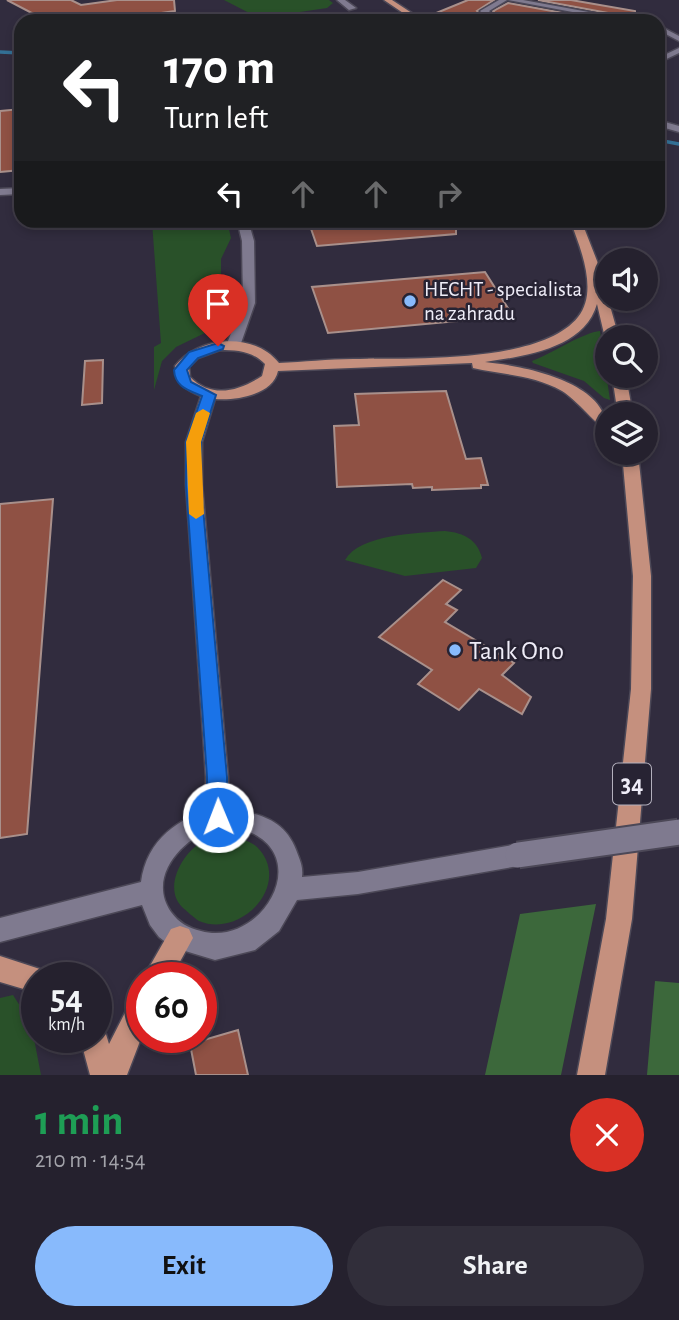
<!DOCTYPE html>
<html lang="en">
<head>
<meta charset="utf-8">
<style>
	body { margin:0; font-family:"Alegreya Sans",sans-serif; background:#312e3a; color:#f1f3f6; height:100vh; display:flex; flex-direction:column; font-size:26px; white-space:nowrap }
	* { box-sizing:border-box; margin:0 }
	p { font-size:23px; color:#a3a3aa }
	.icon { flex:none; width:38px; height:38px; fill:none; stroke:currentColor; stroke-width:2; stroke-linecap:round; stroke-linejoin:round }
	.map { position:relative; height:1075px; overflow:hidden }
	.drawer { display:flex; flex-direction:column; background:#25212e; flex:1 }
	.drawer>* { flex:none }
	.banner { position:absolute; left:14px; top:14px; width:651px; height:214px; border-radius:21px; box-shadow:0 4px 10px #0003,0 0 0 2px #423e4a; background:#202124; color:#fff; overflow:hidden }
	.buttons { position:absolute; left:595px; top:248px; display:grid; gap:14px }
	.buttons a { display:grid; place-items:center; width:63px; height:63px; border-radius:50%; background:#25212e; box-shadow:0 4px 10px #0003,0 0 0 2px #423e4a; font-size:35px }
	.speed { position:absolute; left:21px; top:962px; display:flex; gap:14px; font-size:35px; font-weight:700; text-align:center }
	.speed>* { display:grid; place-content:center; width:91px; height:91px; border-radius:50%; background:#25212e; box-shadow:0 4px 10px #0003,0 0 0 2px #423e4a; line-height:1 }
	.speed small { font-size:18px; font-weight:400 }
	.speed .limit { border:10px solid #d22; background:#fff; color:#111 }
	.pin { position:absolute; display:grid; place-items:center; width:60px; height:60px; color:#fff; margin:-72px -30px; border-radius:50% 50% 50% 0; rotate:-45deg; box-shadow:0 0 7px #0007 }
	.pin .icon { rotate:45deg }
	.me { position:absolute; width:77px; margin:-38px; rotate:359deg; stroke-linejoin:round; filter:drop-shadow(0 0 5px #0008) }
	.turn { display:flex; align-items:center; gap:24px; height:147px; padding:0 35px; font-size:32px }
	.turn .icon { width:91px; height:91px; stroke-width:2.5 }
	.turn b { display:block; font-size:49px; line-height:60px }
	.lanes { display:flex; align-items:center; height:66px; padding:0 35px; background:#0003; justify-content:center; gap:35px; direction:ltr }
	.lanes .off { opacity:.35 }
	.round { display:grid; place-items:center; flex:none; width:74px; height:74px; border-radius:37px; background:#312e3a }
	.summary { display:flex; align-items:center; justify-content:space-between; height:119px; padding:0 35px }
	h1 { font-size:42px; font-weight:700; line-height:52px; color:#1e9e55 }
	.action { display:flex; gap:14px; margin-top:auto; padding:14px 35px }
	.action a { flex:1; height:80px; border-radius:42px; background:#88bafc; color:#111; font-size:28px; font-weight:700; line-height:80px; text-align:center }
	.action a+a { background:#312e3a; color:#f1f3f6 }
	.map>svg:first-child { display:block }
</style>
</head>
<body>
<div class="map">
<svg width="679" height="1075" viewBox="0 0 679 1075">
	<rect width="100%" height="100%" fill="#312c3e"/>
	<!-- green -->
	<path fill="#295129" d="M224,0H329L333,3L327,8L259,18Z
		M181,221H227L231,238L221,259V292L226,302L207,332L176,347L162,361L154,390V347L161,343L152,222Z
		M600,331L610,400L604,398L584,381L533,363L532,361C551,354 584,332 600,331Z
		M445,531C464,533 477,539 482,558L476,568L405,576L345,560C360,534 418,533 445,531Z
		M232,836C240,839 251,841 257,847C293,883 242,939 199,921C194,918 187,911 182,907C162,887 184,849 206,840C213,836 224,837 232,836Z
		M13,995L31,1023L41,1075H0V998Z"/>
	<!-- forest -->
	<path fill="#3c683b" d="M596,904L561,1075H485L520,914Z
		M655,981L679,983V1075H647Z"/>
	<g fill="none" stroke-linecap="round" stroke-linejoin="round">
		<!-- stream -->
		<path stroke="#337095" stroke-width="3.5" d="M0,52L21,53
			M658,140L679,144"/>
	</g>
	<!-- building -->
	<path fill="#8f5144" stroke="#a9908b" stroke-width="2" d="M7,0H71L81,5L117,0H174L175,11L113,20L115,21H47Z
		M468,0H494L477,11L487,21H426L424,18Z
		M538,0H571L635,11V18Z
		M508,3L607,21H502L493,11Z
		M21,109V170L0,172V111Z
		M308,220H456V234L317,246Z
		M485,272L513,316L328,333L312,287Z
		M103,360L102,403L82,405L85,361Z
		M446,391L466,459L481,458L488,485H481V488L432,490V487L413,488L412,484L337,487L334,426L359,425L355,394Z
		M53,499L27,834L0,838V504Z
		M443,580L461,590L446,604L457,610L445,622L514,663L502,675L531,697L522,714L479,689L459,710L418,684L432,670L379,637Z
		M238,1030L248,1075H196L190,1044Z"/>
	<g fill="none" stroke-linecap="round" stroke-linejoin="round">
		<!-- street casing -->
		<g stroke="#4c4857" stroke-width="3">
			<path id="street" d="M337,0H345L356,8L349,10Z
				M499,0H507L489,11L499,21H491L480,11Z
				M508,0H523L638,21H621Z
				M658,25L679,36V41L658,30Z
				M679,48V53L658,63V58Z
				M658,120L679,126V132L658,126Z
				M21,188V194L0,195V189Z
				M237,220H248L254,241L255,303L240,346L233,350L226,346L243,303L242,241Z"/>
		</g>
		<!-- secondary casing -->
		<g stroke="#4c4857" stroke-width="3">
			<path id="secondary" d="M217,807C254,813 285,815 298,855C301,863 303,868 302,877L358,872L518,844L526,847L530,855L526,863L518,866L358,894L297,900L279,931L255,950L215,960L172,947L159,937L150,925L142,905L0,942V918L141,882C147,839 178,818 217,807ZM217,827C228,829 244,829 254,834C311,864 258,947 201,931C188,928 179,923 171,912C146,876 184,837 217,827Z"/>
		</g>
		<!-- primary casing -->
		<g stroke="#4c4857" stroke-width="3">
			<path id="primary" d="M384,0H392L424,21H415Z
				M570,220H581L599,266L619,338H607V341L605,338L597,304C584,349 524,356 485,362C523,366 607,381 607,430C599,428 576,399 562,391C534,375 504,375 473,368L472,363L278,371C273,395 235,401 215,399L202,442V485L228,777L229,817L225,824L217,827L209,824L205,817L206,777L186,485V442L201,396C186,390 176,384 175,366C199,336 253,331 279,363C304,362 328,359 353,359C409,358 541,364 578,317C599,291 580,247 570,220ZM220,350C237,350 252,351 265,364L262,376C239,391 212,399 190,377L189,367L198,358Z
				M612,376H626L633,415H618Z
				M622,453H638L651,576V689L632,919L605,1075H577L606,919L631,689L633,576Z
				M180,926L189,929L193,938L171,978H143L171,929Z
				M0,956L46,971L49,978H37V993L0,982Z
				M142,993V1036L127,1075H90L80,1038H96V1025L104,1028L109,1044L133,997Z"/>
		</g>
		<!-- street -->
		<use href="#street" fill="#7f7a8f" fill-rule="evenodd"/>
		<!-- secondary -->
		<use href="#secondary" fill="#7f7a8f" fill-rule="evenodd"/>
		<!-- primary -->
		<use href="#primary" fill="#c5907e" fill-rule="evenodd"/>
		<!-- secondary-bridge casing -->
		<g stroke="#4c4857" stroke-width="29" stroke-linecap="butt">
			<path id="secondary-bridge" d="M518,855L679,832"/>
		</g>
		<!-- secondary-bridge -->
		<use href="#secondary-bridge" stroke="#7f7a8f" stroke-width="25"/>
	</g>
	<!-- route -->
	<path fill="#1a73e8" stroke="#114b97" stroke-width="2" d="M218,343L224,346L223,349L198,358L187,370L191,382L216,395L201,442V485L227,777L228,817L225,824L218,826L210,824L207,817V777L186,485V442L202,396C188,390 175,387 174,370L189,352Z"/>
	<!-- slow -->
	<path fill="#f59e0b" d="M203,409L210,413L201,442L204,514L196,519L189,514L186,442L196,413Z"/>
	<!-- markers -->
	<g fill="#88bafc" stroke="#272333" stroke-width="2.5">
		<circle cx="410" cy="301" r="7"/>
		<circle cx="455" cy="650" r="7"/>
	</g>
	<g text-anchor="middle" stroke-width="5" stroke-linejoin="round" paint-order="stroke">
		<!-- far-poi labels -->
		<g font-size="21" fill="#efedf8" stroke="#272333" text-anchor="start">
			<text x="424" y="296">HECHT - specialista<tspan x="424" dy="24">na zahradu</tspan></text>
		</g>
		<!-- shield labels -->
		<rect fill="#272333" stroke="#b3b0bd" stroke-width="2" x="613" y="763.5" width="38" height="41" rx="5"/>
		<g font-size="24" font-weight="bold" fill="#efedf8">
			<text x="632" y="792">34</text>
		</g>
		<!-- poi labels -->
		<g font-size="26" fill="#efedf8" stroke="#272333" text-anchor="start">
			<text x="469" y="659">Tank Ono</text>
		</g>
	</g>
</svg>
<div class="buttons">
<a><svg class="icon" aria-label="sound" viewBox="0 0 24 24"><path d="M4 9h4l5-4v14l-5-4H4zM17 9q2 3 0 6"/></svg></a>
<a><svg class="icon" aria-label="search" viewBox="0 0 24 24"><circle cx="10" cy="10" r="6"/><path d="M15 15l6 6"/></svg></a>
<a><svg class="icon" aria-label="layers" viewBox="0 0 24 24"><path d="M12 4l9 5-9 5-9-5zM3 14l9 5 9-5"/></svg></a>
</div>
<div class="speed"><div>54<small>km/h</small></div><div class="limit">60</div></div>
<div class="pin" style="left:218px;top:346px;background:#d93025"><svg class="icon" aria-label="arrive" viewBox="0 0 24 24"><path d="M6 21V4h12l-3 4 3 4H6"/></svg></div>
<svg class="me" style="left:218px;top:817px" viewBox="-20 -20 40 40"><circle r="17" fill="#1a73e8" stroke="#fff" stroke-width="3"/><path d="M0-11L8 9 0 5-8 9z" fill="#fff"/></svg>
<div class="banner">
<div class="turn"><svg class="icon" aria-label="left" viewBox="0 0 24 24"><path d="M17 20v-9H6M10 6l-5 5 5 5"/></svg><div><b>170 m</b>Turn left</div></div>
<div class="lanes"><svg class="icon" aria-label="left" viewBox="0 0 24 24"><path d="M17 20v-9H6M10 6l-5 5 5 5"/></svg><svg class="icon off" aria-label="ahead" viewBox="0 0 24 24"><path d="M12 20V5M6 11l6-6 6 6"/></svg><svg class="icon off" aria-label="ahead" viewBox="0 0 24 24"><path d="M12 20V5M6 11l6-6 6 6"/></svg><svg class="icon off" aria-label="right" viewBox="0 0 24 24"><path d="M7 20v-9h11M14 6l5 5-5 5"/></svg></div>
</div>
</div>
<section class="drawer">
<div class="summary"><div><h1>1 min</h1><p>210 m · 14:54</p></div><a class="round" style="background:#d93025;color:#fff"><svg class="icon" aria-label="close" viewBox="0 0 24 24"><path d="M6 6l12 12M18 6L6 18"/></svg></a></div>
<div class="action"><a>Exit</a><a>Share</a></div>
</section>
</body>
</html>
